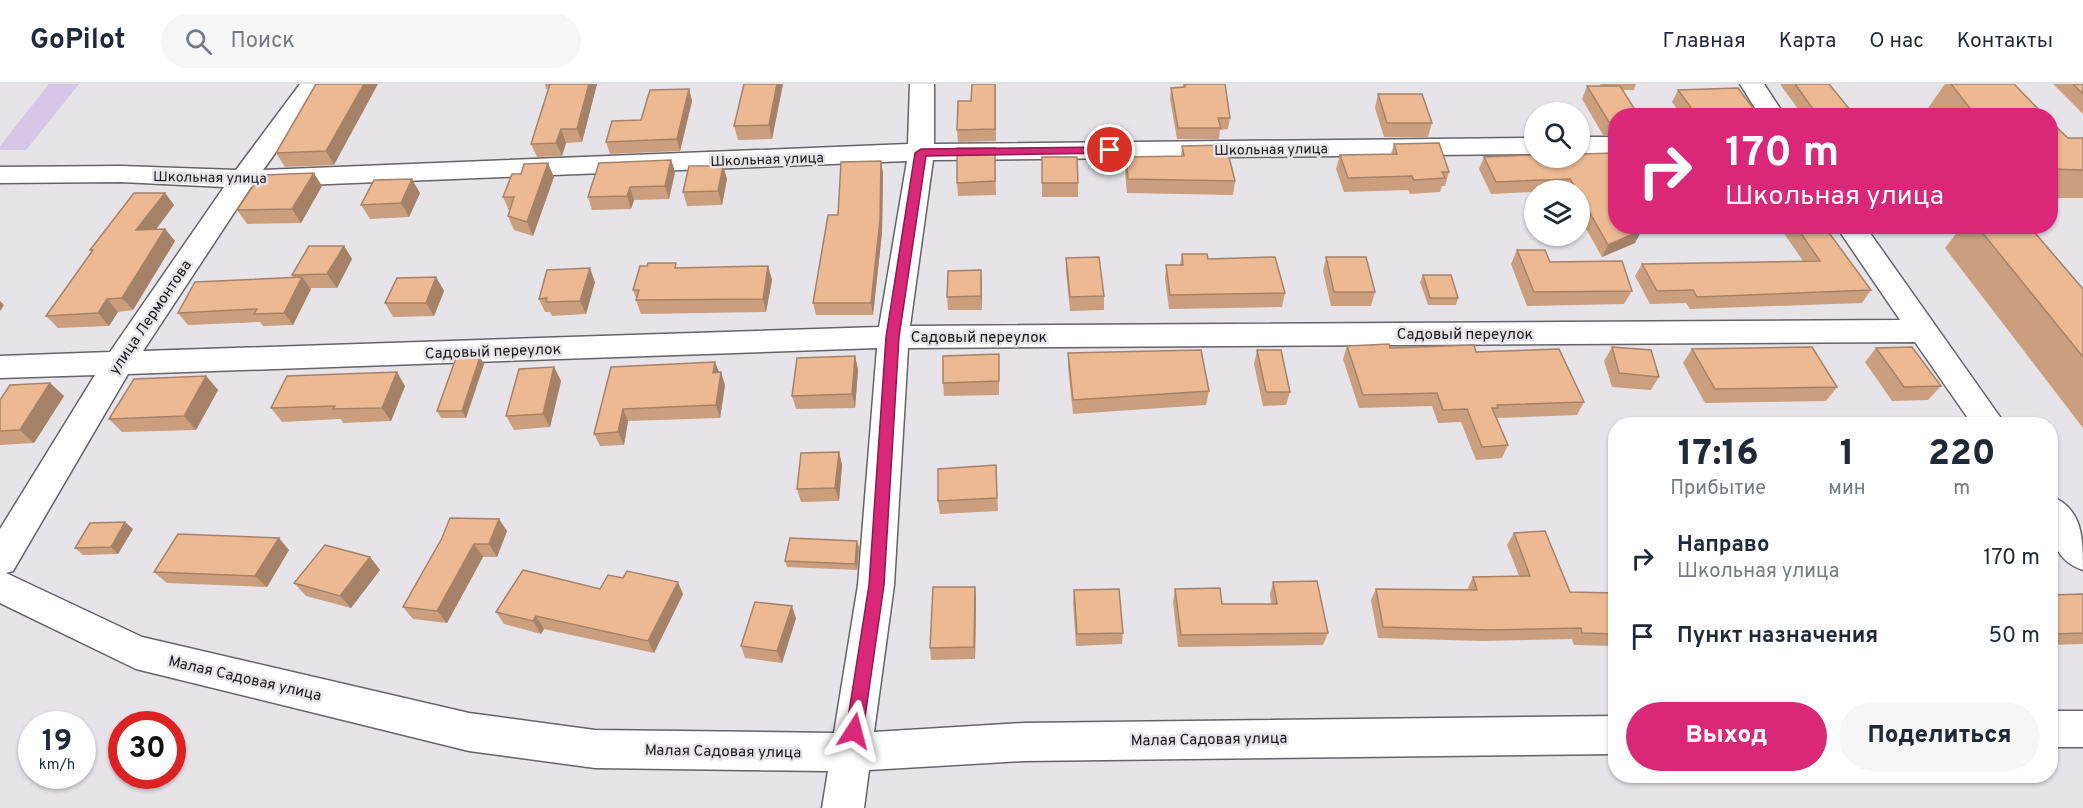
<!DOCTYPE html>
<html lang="ru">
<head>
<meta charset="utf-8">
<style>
	body { margin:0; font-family:Overpass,sans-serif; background:#f6f6f7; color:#1f2937; height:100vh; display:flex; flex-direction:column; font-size:22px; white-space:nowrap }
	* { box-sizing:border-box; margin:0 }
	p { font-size:20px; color:#747a83 }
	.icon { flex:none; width:33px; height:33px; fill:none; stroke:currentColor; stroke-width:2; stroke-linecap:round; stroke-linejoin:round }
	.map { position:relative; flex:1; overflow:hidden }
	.sheet { position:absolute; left:1608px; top:333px; width:450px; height:366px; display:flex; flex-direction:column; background:#fff; border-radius:24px; box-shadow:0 2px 4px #0004 }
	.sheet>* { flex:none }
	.top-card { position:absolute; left:1608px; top:24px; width:450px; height:126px; border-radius:24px; box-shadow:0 2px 4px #0004; background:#db2777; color:#fff; overflow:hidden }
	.tools { position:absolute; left:1524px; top:18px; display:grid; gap:12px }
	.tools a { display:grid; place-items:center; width:66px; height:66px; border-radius:50%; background:#fff; box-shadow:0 2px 4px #0004; font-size:30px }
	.speed { position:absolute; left:18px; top:627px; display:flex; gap:12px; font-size:30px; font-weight:700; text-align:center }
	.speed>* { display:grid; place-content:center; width:78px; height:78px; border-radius:50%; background:#fff; box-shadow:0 2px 4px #0004; line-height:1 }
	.speed small { font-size:15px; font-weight:400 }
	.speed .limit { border:9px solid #d22; background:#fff; color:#111 }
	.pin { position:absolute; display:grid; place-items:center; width:51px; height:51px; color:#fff; margin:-26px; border:3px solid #fff; border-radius:50%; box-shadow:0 2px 6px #0007 }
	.me { position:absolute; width:66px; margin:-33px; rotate:9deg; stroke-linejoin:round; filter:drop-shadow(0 0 4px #0008) }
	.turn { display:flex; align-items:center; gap:21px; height:126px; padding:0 18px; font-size:27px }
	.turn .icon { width:78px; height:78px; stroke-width:2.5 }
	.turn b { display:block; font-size:42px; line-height:51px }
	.eta { display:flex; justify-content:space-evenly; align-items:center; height:102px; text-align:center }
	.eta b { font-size:36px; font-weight:800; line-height:42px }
	.cta { display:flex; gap:12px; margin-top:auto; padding:12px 18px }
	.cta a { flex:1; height:69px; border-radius:36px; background:#db2777; color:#fff; font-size:24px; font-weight:800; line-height:69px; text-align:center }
	.cta a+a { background:#f6f6f7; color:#1f2937 }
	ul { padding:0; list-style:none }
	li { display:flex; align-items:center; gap:18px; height:78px; padding:0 18px }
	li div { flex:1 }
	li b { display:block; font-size:22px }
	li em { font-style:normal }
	header { display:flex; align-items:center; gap:36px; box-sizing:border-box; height:84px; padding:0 30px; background:#fff; border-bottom:2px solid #e0e1e3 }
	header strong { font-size:28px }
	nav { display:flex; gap:33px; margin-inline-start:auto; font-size:21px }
	.search { width:420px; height:54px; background:#f6f6f7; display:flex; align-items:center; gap:15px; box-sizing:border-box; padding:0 21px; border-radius:33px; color:#747a83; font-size:22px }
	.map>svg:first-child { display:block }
</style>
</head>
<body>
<header>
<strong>GoPilot</strong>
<div class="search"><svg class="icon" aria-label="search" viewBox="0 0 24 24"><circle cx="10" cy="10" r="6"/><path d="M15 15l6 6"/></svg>Поиск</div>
<nav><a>Главная</a><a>Карта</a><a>О нас</a><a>Контакты</a></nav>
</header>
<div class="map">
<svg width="2083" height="724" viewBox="0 0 2083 724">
	<rect width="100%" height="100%" fill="#e6e3e9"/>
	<!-- green -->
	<path fill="#d6c6e8" d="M49,0H79L26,66H0V62Z"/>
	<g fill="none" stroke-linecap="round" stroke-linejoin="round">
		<!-- street casing -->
		<g stroke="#656368" stroke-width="3">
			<path id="street" d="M300,0H325L263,86L908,60L910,0H934V60L1534,54V70L933,76L910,242L1900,236L1836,142H1865L2005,340H1972L1915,258L908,264L894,501L874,648L1024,639L1616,632V670L1024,677L869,686L864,724H822L828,687L595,684L469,667L136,585L0,519V445L95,291L0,294V272L110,268L224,103L121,98L0,99V83L121,82L236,86ZM907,77L879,243L143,267L251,103ZM877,264L858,501L834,649L595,646L469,629L142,553L6,489L13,487L128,290Z
				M1740,0H1764L1785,32H1760Z
				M1580,53H1616V69H1580Z
				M2050,412C2083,424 2083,455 2083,486C2048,474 2050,443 2050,412Z
				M2050,627H2083V663H2050Z"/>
		</g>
		<!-- street -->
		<use href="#street" fill="#fff" fill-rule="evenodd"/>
	</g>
	<!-- wall -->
	<path fill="#cb9f7e" d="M316,0L334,81L285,83L276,69Z
		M545,0H597L582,58L566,59L562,72L537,73L531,60L549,5H546Z
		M744,0H783L772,55L738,56L734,42Z
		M996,0V57L958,58L957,46Z
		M1183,0H1225L1230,34L1228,45L1220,46L1219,55H1177L1170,15L1171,4L1183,3Z
		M1600,0H1636L1634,6H1623L1616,32V51H1603L1582,15L1587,2H1601Z
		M1780,0H1829L1855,32H1803Z
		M1945,0H2014L2045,32H1934L1928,24Z
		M2053,0H2083V30Z
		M689,5L692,17L680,67L610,70L606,58Z
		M1678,6L1759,32H1682L1672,18Z
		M1378,10L1432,39L1428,53H1384L1375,24Z
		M2050,37L2068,54H2083V114H2050Z
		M1394,60L1449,88L1445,102H1442L1440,108L1410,110L1408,106L1344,108L1336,85L1340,71L1391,70Z
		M1182,62L1235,97L1233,111L1127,109L1125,87L1126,73L1181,72Z
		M995,64L996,111L958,112L957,99Z
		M1616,69V142L1635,159L1602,173L1580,134V106H1534V108L1491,110L1479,85L1484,73Z
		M1042,73L1078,99V113H1042Z
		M671,76L675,88L669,115L634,116L631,125L592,126L588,113Z
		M723,82L727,95L722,121L687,122L683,108Z
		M883,89L882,149L873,231H816L813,219L838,131Z
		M554,93L533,152L514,146L508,132L509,127L503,113Z
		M322,102L301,139L247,140L237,126Z
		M165,109L174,121L156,145H165L175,157L133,226L118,228L109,242L58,244L46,232L92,168L90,166Z
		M420,109L409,133L370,135L361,121Z
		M1779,142H1824L1871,206L1862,219L1690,225L1686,219L1650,220L1635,192L1642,180L1803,177Z
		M1962,142H2029L2083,205V344L1945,164Z
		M344,162L352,175L337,204H310L311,205L293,241L263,242L260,238L188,241L178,229L293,193L292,191Z
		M1517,166L1632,207L1624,220L1527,222L1511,180Z
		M1182,170L1208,175L1285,209L1282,223L1169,225L1165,195L1166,181H1180Z
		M1326,173L1375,208L1371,222H1331L1323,187Z
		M1066,174L1104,212V226L1070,227L1066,188Z
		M768,182L772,196L766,228L641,230L636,216V214L633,206L678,184Z
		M1423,191L1458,214L1456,221H1428L1420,198Z
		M436,193L444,207L434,232L393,233L385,219Z
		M595,198L586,230L552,232L550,228H545L539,215Z
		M982,200V226H948L947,213Z
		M1347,262L1476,268L1584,318L1577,331L1496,334L1508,361L1502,374L1476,376L1461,338L1438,339L1432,322L1359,324L1343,275Z
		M1612,263L1659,293L1651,306L1612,303L1604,277Z
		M1876,264L1941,302L1928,316L1892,317L1865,278Z
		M1692,265L1837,303L1826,317L1705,319L1683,279Z
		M1257,266L1290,308L1286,321L1263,322L1254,280Z
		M1068,269L1209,307L1206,321L1073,330L1068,283Z
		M855,272L858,286L855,324L796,325L792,312Z
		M484,280L466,334H441L437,327Z
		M554,283L561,297L550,343L514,346L506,332Z
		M611,283L719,289L725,301L720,334L628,337L624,361L600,362L594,350Z
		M999,284V311L944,312L943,299Z
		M206,292L218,306L196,346L122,348L109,335Z
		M50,299L64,312L34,359L0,361V316Z
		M405,302L391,337L343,339L341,335L282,338L271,324Z
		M839,368L842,381L839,417L801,418L797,405Z
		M996,381L998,427L940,430L938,417Z
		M133,445L118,470L83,471L75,464Z
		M507,447L497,473H483L447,539L413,535L403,523L442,454Z
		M1514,449L1570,508L1616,509V562L1574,561L1572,555L1482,557L1378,554L1371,516L1376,505L1467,506L1473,493L1519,492L1507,461Z
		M857,457L859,464L857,486L787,483L785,477Z
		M289,466L267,503L167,499L154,488Z
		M370,473L380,486L351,524L306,512L294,499Z
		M1273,498L1328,549L1323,561L1178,563L1173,518L1175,505L1222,520H1271L1270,510Z
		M975,503L976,515L975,575L931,576L930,564Z
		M600,505L683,510L654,569L544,545L541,550L504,540L496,528Z
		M1074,506L1123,549L1122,560L1076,562L1073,519Z
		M2083,510V560L2050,561V511Z
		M796,534L782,579L745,574L741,562Z"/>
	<!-- shaded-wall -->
	<path fill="#a58267" d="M364,0H378L334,81L326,67Z
		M589,0H597L582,58L577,45Z
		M777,0H783L772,55L769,41Z
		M689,5L692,17L680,67L677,55Z
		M561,45L566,59L562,72L556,59Z
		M671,76L675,88L669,115L665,102Z
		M881,77L883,89L882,149L873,231L871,219Z
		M548,79L554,93L533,152L527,138Z
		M723,82L727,95L722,121L718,107Z
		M314,89L322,102L301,139L292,125Z
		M412,95L420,109L409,133L401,119Z
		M630,103L634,116L631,125L627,112Z
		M165,109L174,121L146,159L136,146Z
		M165,145L175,157L133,226L122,214Z
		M1642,146L1635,159L1602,173L1608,161Z
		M344,162L352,175L337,204L327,190Z
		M768,182L772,196L766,228L763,215Z
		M590,184L595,198L586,230L580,217Z
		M981,186L982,200V226L981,212Z
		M302,193L311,205L293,241L284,229Z
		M436,193L444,207L434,232L426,219Z
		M107,215L118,228L109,242L98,229Z
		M0,217L4,221L0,227Z
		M855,272L858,286L855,324L852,310Z
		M480,273L484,280L466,334L462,327Z
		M715,278L720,290L713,289Z
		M554,283L561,297L550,343L543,330Z
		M397,288L405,302L391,337L382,324Z
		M721,288L725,301L720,334L716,321Z
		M206,292L218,306L196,346L184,332Z
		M50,299L64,312L34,359L20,346Z
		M623,325L628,337L624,361L618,348Z
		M839,368L842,381L839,417L835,404Z
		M499,435L507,447L497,473L489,460Z
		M125,438L133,445L118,470L111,463Z
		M279,454L289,466L267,503L255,492Z
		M857,457L859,464L857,486L855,480Z
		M474,460L483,473L447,539L437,527Z
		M370,473L380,486L351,524L340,512Z
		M678,498L683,510L654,569L648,557Z
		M975,503L976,515L975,575L974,563Z
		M792,522L796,534L782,579L777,567Z
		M536,532L544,545L541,550L533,537Z"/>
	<!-- building -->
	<path fill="#ecb993" stroke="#a58267" stroke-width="1.5" d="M316,0H364L326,67L276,69Z
		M550,0H589L577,45H561L556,59L531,60Z
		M744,0H777L769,41L734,42Z
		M972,0H995V45L957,46L958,17H971Z
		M1185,0H1225L1230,34H1218L1221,44H1178L1171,4L1185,3Z
		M1795,0H1829L1855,32H1818Z
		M1951,0H2014L2045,32H1976Z
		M2073,0H2083V10Z
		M1587,2H1620L1639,32H1616V39L1609,38Z
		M1738,4L1759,32H1697L1678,6Z
		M689,5L677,55L606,58L612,37L641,36L650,6Z
		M1378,10H1422L1432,39H1387Z
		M2050,37L2068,54H2083V86L2050,85Z
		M1439,59L1449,88H1442L1445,94L1414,96L1412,92L1348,94L1340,71L1397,70L1394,60Z
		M1226,61L1235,97L1128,95L1126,73L1184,72L1182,62Z
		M957,64H995V97L957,99Z
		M1616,69V97H1610L1616,105V142H1640L1642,146L1608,161L1580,111V106H1577L1570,95L1496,98L1484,73L1534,71V74H1580V70Z
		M1042,73H1077L1078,99H1042Z
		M671,76L665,102L630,103L627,112L588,113L599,79Z
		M881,77L880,136L871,219H813L828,131H838L841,78Z
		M548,79L527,138L508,132L514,113H503L512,90H521L524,80Z
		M689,82H723L718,107L683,108Z
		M314,89L292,125L237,126L253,102H256L263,91Z
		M412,95L401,119L361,121L374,96Z
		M134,109H165L136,146L165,145L122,214L107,215L98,229L46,232L93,166H90Z
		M1796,142H1824L1871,206L1697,213L1693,206L1657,207L1642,180L1820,177Z
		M1977,142H2029L2083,205V273Z
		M309,162H344L327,190L292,191Z
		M1517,166H1545L1550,178L1622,177L1632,207L1534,208Z
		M1182,170H1207L1208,175L1275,173L1285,209L1170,211L1166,181H1183Z
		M1099,173L1104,212L1070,213L1066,174Z
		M1326,173H1366L1375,208H1334Z
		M648,179H676L675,184L768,182L763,215L636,216L639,206H633L640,182H647Z
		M590,184L580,217L546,218L547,214L539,215L547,186Z
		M981,186V212L947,213L948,187Z
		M1423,191H1451L1458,214H1430Z
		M302,193L284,229L254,230L257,225L178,229L195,198Z
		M436,193L426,219H385L397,194Z
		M1389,260L1390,264L1474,261L1476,268L1559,265L1584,318L1497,321L1498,324H1492L1508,361L1482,363L1467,325L1443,326L1437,309L1363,311L1347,262Z
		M1612,263L1651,266L1659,293L1619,289Z
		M1812,263L1837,303L1715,305L1692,265Z
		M1912,263L1941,302L1904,303L1876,264Z
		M1201,266L1209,307L1073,316L1068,269Z
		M1257,266H1281L1290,308H1266Z
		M999,270V297L943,299V272Z
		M855,272L852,310L792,312L797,274Z
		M480,273L462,327H437L456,274Z
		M715,278L713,289L721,288L716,321L623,325L618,348L594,350L611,283Z
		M554,283L543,330L506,332L519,285Z
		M397,288L382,324L333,325L335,322L271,324L287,292Z
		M206,292L184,332L109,335L134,295Z
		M50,299L20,346L0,347V316L10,301Z
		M839,368L835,404L797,405L801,369Z
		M996,381L997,414L938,417V385Z
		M450,434L499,435L489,460H474L437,527L403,523L442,454Z
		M125,438L111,463L75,464L90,439Z
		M1545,447L1570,508L1616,509V550L1582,549L1581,544L1489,546L1383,543L1376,505L1477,506L1473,493L1530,492L1514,449Z
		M178,450L279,454L255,492L154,488Z
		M790,454L857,457L855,480L785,477Z
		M325,461L370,473L340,512L294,499Z
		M523,486L600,505L608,491L623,494L627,487L678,498L648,557L536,532L533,537L496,528Z
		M1317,497L1328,549L1181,551L1175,505L1220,504L1222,520H1277L1273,498Z
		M933,503H975L974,563L930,564Z
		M1119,505L1123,549L1077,550L1074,506Z
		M2083,510V549L2055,550L2050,544V511Z
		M755,518L792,522L777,567L741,562Z"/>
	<!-- route -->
	<path fill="#db2777" stroke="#8e194d" stroke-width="1.5" d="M1110,63L1113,64V69L926,72L899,253L884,501L863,647L860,653L854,655L849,653L846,647L869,501L886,253L915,69L921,65Z"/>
	<g text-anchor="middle" stroke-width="5" stroke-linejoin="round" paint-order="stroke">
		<!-- far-street labels -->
		<g font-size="14" fill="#19181a" stroke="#e6e3e9">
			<text transform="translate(1271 65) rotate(-1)" y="5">Школьная улица</text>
			<text transform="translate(767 75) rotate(-2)" y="5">Школьная улица</text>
			<text transform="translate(210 93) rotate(1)" y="5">Школьная улица</text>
		</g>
		<!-- street labels -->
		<g font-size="15" fill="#19181a" stroke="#e6e3e9">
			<text transform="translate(150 233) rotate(-56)" y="5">улица Лермонтова</text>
			<text x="1465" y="255">Садовый переулок</text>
			<text x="979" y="258">Садовый переулок</text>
			<text transform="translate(493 267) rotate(-2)" y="5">Садовый переулок</text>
			<text transform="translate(245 594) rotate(13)" y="5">Малая Садовая улица</text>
			<text transform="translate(1209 655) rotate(-1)" y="5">Малая Садовая улица</text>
			<text transform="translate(723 667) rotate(1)" y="5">Малая Садовая улица</text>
		</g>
	</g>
</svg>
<div class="tools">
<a><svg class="icon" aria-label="search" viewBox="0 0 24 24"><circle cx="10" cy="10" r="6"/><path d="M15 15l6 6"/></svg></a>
<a><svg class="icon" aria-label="layers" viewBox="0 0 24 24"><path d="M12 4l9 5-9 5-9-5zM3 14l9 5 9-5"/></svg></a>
</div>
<div class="speed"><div>19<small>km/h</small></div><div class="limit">30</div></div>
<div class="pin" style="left:1110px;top:66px;background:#d93025"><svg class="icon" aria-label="arrive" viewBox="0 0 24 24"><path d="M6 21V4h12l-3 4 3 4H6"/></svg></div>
<svg class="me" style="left:854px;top:647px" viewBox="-20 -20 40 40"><path d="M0-17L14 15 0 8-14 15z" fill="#db2777" stroke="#fff" stroke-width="4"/></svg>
<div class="top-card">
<div class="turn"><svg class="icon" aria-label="right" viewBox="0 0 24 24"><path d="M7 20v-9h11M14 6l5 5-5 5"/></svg><div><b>170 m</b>Школьная улица</div></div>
</div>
<section class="sheet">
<div class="eta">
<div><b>17:16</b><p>Прибытие</p></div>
<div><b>1</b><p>мин</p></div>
<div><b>220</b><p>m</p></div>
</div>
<ul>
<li><svg class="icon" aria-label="right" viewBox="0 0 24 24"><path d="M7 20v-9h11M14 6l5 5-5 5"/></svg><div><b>Направо</b><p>Школьная улица</p></div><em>170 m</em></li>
<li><svg class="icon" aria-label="arrive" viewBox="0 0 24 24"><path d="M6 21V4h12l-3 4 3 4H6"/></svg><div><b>Пункт назначения</b></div><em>50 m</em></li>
</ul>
<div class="cta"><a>Выход</a><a>Поделиться</a></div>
</section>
</div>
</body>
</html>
